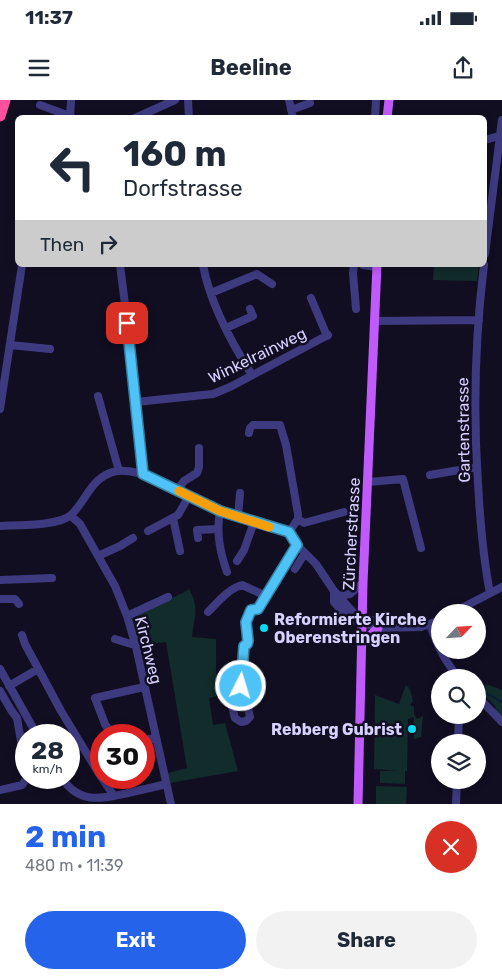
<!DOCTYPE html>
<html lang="en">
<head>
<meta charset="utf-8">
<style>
	body { margin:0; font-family:Rubik,sans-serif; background:#f2f2f3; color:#1f2937; height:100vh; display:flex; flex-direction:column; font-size:19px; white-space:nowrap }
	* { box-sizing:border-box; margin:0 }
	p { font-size:16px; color:#747a83 }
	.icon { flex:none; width:28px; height:28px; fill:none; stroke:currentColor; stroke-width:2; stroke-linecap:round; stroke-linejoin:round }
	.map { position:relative; height:704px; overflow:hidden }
	.drawer { display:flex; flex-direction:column; background:#fff; flex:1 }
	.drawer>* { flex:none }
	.top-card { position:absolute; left:15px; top:15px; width:472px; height:152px; border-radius:8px; box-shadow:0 2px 8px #0003; background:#fff; color:#1f2937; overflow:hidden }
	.needle { width:32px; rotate:65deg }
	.buttons { position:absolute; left:431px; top:504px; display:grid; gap:10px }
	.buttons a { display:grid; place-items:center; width:55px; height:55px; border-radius:50%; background:#fff; box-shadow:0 2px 8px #0003; font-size:25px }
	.speed { position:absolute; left:15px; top:624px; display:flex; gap:10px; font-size:25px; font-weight:700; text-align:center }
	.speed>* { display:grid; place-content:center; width:65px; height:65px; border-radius:50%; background:#fff; box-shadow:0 2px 8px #0003; line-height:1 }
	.speed small { font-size:12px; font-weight:400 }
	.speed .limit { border:8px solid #d22; background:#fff; color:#111 }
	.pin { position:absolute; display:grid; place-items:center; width:42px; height:42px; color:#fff; margin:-21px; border-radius:10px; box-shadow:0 2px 8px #0006 }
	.me { position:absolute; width:55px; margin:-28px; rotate:5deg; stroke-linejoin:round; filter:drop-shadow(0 0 4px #0008) }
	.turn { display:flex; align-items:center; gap:18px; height:105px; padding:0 25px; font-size:22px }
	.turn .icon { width:65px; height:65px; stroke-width:2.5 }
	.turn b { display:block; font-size:35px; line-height:42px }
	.then { display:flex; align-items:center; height:48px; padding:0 25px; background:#0003; gap:10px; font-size:19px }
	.round { display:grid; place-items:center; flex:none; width:52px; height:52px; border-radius:26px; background:#f2f2f3 }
	.head { display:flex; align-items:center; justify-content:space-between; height:85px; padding:0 25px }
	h1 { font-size:30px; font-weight:700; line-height:38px; color:#2563eb }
	.cta { display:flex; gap:10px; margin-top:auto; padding:10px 25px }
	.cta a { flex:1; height:58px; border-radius:30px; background:#2563eb; color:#fff; font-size:20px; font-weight:700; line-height:58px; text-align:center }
	.cta a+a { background:#f2f2f3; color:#1f2937 }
	.status { display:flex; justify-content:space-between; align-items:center; height:35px; padding:0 25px; background:#fff; direction:ltr }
	.status svg { height:14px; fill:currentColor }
	header { display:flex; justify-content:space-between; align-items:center; height:65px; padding:0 25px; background:#fff; font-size:22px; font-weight:700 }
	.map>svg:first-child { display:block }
</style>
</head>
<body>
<div class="status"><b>11:37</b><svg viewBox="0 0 49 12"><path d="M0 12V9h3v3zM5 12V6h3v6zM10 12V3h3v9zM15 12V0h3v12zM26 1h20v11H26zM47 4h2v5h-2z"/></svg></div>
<header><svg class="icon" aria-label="menu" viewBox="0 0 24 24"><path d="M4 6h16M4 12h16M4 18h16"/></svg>Beeline<svg class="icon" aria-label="share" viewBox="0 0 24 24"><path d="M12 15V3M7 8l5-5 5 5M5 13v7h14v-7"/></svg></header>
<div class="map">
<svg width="502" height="704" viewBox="0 0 502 704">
	<rect width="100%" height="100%" fill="#120e22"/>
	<!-- green -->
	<path fill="#112c2b" d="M434,165H479L477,181L433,180Z
		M189,489C200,508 194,517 192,537L216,539V581L218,596L209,598L213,625L225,623L238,671L170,683L168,673L187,668L166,542L137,546L131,519L135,514L183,493Z
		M486,584L502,590V617L494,610L496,607L483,594Z
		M406,585L410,589L413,601L410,605L414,607V614L417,619L423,616L421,637L414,639V617L408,619L407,671H405V684L380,683V671H398L374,669L375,595L399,604Z
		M376,686L407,687L406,704H376Z"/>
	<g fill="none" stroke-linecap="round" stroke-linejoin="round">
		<!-- stream -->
		<path stroke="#0b1d3f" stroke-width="2" d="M484,592L502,602"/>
		<!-- minor -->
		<path stroke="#3e3a80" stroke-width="8" d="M188,0L189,18
			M289,0L293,18
			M40,5L70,16
			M291,10L310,3
			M70,18L71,0
			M135,18L175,0
			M375,18L376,0
			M485,40L502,35
			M485,154L502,20
			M120,165L129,236L143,374
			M203,165C210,204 231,242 252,275
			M354,165L353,173L356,209
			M363,165L377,167
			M484,165C475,238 473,310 478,383C480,420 483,457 490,493
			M211,193L257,174L272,184
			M311,198L327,236
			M375,221L479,220
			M226,228L253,216L250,209
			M10,245L50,249
			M98,296L119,371
			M136,302L213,294L230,287L328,235
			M0,309L22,165
			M249,333L250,328L253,325H280L286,345L298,414V419L289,432
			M430,375L477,367
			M368,382L403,379L421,448
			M177,390L184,381L197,373L199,367V348
			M220,411C216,433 220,452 227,472
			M71,416L80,424L98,456L115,486L127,516L136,547L171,704
			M238,417L240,393
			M173,418L180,451
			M298,419L304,423L344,412
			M0,426C17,425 59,426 71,415C87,400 91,376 117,371C145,367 193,399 219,411C241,420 266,428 289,432L297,445L316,464L334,491L362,522
			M148,431L178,415L189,396
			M198,438L197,430L218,429
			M98,456L120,446L133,438
			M237,461L244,450L254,422
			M295,469L305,453
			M0,480L52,478
			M334,491V502L344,514L353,520L378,528L421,527L440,520
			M339,496L350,494L363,483
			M0,499H15L19,504
			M208,512C218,502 228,489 242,485L266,496
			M454,512L502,487
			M127,516L168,497
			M362,522C383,518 411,515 430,525C438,547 444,560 459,578
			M22,535L25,544L61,611L101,677
			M115,539L131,544L135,543
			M0,569L37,635
			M9,586L38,569
			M241,586L231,590L229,595L235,618L241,622L246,621L250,617L247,603L241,586L244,546L247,544L248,541L246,522L251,510L258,509L297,445
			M0,591L11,610L17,618L26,670
			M478,597L502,622
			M112,635L105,624L95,598L144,587
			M144,640L156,638
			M458,642L459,615
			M62,678C79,704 100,699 128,693C141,690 154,687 166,684
			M102,678L114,696
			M0,690L22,685L27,678
			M456,704L457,680"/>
		<!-- major -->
		<path stroke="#c05afb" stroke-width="9" d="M387,18L389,0
			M361,544L378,528
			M358,704L363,483L377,165"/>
		<!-- highway -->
		<path stroke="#fb4fa0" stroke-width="11" d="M0,16L5,0"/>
	</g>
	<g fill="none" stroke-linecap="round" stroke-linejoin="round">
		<!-- route casing -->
		<g stroke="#337fa1" stroke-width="12">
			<path id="route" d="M127,223L143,374L220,411L289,432L297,445L258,509L251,510L246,522L248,541L247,544L244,546L241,586"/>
		</g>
		<!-- route -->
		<use href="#route" stroke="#4fc3f7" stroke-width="9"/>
		<!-- slow -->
		<path stroke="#f59e0b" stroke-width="9" d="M179,391L220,411L269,427"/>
	</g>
	<!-- markers -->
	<g fill="#06dbf5" stroke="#120e22" stroke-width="2">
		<circle cx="264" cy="528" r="5"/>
		<circle cx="412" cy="629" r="5"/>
	</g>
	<g text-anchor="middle" stroke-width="5" stroke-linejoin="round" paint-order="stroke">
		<!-- street labels -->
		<g font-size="16" fill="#d6d1fe" stroke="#120e22">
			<text transform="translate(257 255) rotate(-26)" y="6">Winkelrainweg</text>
			<text transform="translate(463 330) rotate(-91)" y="6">Gartenstrasse</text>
			<text transform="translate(351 434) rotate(-87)" y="6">Zürcherstrasse</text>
			<text transform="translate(149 550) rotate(76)" y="6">Kirchweg</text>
		</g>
		<!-- poi labels -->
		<g font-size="16" font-weight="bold" fill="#d6d1fe" stroke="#120e22" text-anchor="start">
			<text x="274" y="525">Reformierte Kirche<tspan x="274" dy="18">Oberenstringen</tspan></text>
			<text x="402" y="635" text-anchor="end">Rebberg Gubrist</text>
		</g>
	</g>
</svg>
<div class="buttons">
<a><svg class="needle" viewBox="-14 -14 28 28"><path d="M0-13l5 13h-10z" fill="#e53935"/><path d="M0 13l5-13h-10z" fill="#747a83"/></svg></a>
<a><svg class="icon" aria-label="search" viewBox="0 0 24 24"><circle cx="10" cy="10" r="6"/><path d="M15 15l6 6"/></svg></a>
<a><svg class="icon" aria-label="layers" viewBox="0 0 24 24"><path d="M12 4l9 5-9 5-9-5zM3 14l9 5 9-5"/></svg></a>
</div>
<div class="speed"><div>28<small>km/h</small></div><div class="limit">30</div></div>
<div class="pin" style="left:127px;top:223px;background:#d93025"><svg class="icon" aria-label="arrive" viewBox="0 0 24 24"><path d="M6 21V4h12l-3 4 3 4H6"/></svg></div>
<svg class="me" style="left:241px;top:586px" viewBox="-20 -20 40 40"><circle r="17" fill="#4fc3f7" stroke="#fff" stroke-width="3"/><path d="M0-11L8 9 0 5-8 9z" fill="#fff"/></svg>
<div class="top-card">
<div class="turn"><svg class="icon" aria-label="left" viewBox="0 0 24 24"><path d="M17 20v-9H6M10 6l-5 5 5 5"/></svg><div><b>160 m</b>Dorfstrasse</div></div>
<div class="then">Then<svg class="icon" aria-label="right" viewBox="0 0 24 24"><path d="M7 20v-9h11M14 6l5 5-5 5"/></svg></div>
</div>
</div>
<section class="drawer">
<div class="head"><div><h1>2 min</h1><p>480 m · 11:39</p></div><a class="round" style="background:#d93025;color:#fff"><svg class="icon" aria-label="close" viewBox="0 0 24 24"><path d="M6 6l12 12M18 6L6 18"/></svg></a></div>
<div class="cta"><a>Exit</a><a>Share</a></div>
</section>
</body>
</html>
